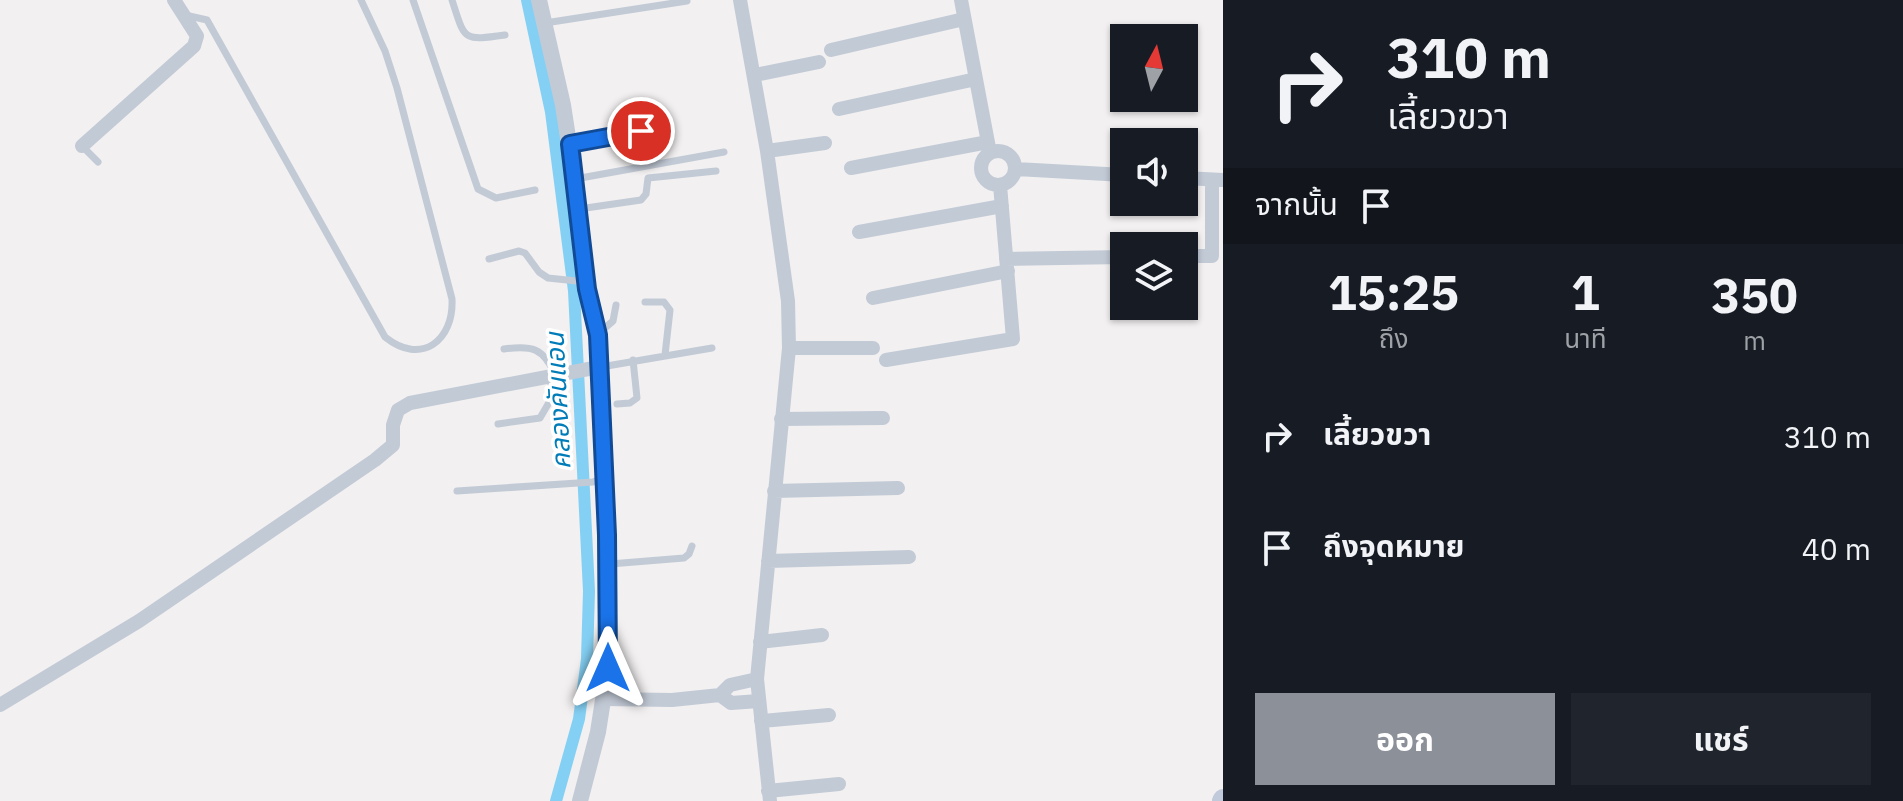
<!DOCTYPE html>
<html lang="th">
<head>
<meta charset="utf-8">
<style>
	body { margin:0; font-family:"IBM Plex Sans","Noto Sans Thai",sans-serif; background:#20242c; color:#f1f3f6; height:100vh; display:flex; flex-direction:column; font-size:30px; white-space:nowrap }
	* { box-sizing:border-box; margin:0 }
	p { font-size:26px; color:#9ea1a6 }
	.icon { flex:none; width:44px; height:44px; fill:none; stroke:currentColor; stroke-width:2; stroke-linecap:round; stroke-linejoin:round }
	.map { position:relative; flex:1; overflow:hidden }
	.sheet { display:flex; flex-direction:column; background:#171b24; width:680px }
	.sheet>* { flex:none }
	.hud { background:#171b24; color:#f1f3f6; overflow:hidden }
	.needle { width:52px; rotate:7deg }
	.tools { position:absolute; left:1110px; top:24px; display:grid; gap:16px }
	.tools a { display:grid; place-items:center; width:88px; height:88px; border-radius:0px; background:#171b24; box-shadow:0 2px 6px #0004; font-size:40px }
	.pin { position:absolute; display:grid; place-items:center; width:68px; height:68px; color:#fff; margin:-34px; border:4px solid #fff; border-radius:50%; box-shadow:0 2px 8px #0007 }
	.me { position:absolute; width:88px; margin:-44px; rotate:0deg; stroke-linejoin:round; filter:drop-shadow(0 0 6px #0008) }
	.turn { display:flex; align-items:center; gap:28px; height:168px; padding:0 32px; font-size:36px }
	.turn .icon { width:104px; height:104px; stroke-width:2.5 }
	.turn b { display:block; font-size:56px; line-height:68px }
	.then { display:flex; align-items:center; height:76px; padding:0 32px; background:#0003; gap:16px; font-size:30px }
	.eta { display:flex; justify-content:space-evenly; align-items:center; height:136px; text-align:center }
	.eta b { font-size:48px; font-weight:700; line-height:56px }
	.primary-button { display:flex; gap:16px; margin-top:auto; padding:16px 32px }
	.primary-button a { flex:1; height:92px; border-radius:0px; background:#8c9099; color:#fff; font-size:32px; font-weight:700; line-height:92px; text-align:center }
	.primary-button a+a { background:#20242c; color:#f1f3f6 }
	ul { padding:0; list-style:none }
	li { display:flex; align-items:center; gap:24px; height:112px; padding:0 32px }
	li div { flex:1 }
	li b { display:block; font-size:30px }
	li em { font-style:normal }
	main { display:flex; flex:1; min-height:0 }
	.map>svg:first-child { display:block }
</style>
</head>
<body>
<main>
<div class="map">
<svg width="1223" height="801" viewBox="0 0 1223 801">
	<rect width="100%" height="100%" fill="#f2f0f0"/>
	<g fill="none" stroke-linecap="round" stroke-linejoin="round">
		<!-- canal -->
		<path stroke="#84d0f4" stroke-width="12" d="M527,0L551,112L574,291L589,591L587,659L579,719L556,801"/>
		<!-- service -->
		<path stroke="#c2cad6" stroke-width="7" d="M413,0L478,189L496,198L535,190
			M452,0C465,40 462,41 505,35
			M185,15L207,20L385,337C421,366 454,341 452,299L397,88L385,51L361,0
			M545,23L687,1
			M570,144C598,137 638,121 663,142
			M82,146L98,162
			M575,179L724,152
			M579,209L641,200L646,194L648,178L716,171
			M489,259L519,251L525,253L539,272L548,278L586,282
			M645,302H664L670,310L665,355
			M599,333L613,321L616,305
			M504,349C532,345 543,348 555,374
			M601,367L712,348
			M617,404L630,403L637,398L633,360
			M498,424L540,418L551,399V378
			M457,491L593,482L605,477
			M610,564L684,558L689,554L692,546"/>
		<!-- minor -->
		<path stroke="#c2cad6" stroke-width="14" d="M740,0L767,151L788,301L789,348L757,679L770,801
			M961,0L990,153
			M831,50L964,19
			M755,75L819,62
			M839,109L976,79
			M82,146L194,46L197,36L174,0
			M981 168a17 17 0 1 1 34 0a17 17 0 1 1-34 0Z
			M767,151L825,143
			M851,168L988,142
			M1016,169L1124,175
			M1184,178L1223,180
			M859,232L1002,206
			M1184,256H1212V180
			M1006,259L1124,257
			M873,298L1008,271
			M789,348H873
			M886,360L1013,339L1000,185
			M781,419L883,418
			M774,491L898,488
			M768,561L909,557
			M760,642L822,635
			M720,695L731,703L759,701
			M604,699L672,700L720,695L730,685L757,679
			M0,705L139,621L375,460L393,445V425L398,410L410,403L599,367
			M761,721L829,715
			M768,791L839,784"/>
		<!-- tertiary -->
		<path stroke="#c2cad6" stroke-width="16" d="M539,0L563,105L579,209L587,289L598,335L608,564V668L598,732L580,801"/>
		<!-- secondary -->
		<path stroke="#c1cada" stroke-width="20" d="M1222,801L1223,799"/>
	</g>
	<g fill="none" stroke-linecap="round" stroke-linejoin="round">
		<!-- route casing -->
		<g stroke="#114b97" stroke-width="20">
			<path id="route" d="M608,668L607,535L598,335L587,289L570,144L641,131"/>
		</g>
		<!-- route -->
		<use href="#route" stroke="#1a73e8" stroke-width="14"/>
	</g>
	<g text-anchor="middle" stroke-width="7" stroke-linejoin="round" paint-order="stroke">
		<!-- water labels -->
		<g font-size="26" font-style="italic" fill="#007cb8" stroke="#fff">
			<text transform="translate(558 401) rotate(-93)" y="9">คลองคันแอน</text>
		</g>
	</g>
</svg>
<div class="tools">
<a><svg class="needle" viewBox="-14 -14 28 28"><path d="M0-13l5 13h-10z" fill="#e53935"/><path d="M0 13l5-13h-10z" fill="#9ea1a6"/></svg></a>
<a><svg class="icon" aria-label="sound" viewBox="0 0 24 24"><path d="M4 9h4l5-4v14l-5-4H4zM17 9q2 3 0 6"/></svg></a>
<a><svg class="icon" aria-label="layers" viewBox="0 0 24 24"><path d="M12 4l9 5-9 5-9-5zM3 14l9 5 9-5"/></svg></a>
</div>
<div class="pin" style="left:641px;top:131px;background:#d93025"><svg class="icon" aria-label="arrive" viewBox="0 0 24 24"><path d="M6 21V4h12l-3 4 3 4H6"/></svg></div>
<svg class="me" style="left:608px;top:668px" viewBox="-20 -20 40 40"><path d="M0-17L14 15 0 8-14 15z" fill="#1a73e8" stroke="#fff" stroke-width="4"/></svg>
</div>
<section class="sheet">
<div class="hud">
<div class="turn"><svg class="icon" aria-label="right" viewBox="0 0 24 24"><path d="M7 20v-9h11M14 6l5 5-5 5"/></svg><div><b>310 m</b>เลี้ยวขวา</div></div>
<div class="then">จากนั้น<svg class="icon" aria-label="arrive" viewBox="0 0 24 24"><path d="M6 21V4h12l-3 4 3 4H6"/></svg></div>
</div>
<div class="eta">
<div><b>15:25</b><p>ถึง</p></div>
<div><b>1</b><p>นาที</p></div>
<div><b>350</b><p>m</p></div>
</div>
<ul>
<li><svg class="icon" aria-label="right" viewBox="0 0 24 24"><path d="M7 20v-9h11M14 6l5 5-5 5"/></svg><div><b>เลี้ยวขวา</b></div><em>310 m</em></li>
<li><svg class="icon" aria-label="arrive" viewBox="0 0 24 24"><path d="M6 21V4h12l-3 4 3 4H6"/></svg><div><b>ถึงจุดหมาย</b></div><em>40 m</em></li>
</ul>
<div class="primary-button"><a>ออก</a><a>แชร์</a></div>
</section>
</main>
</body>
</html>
